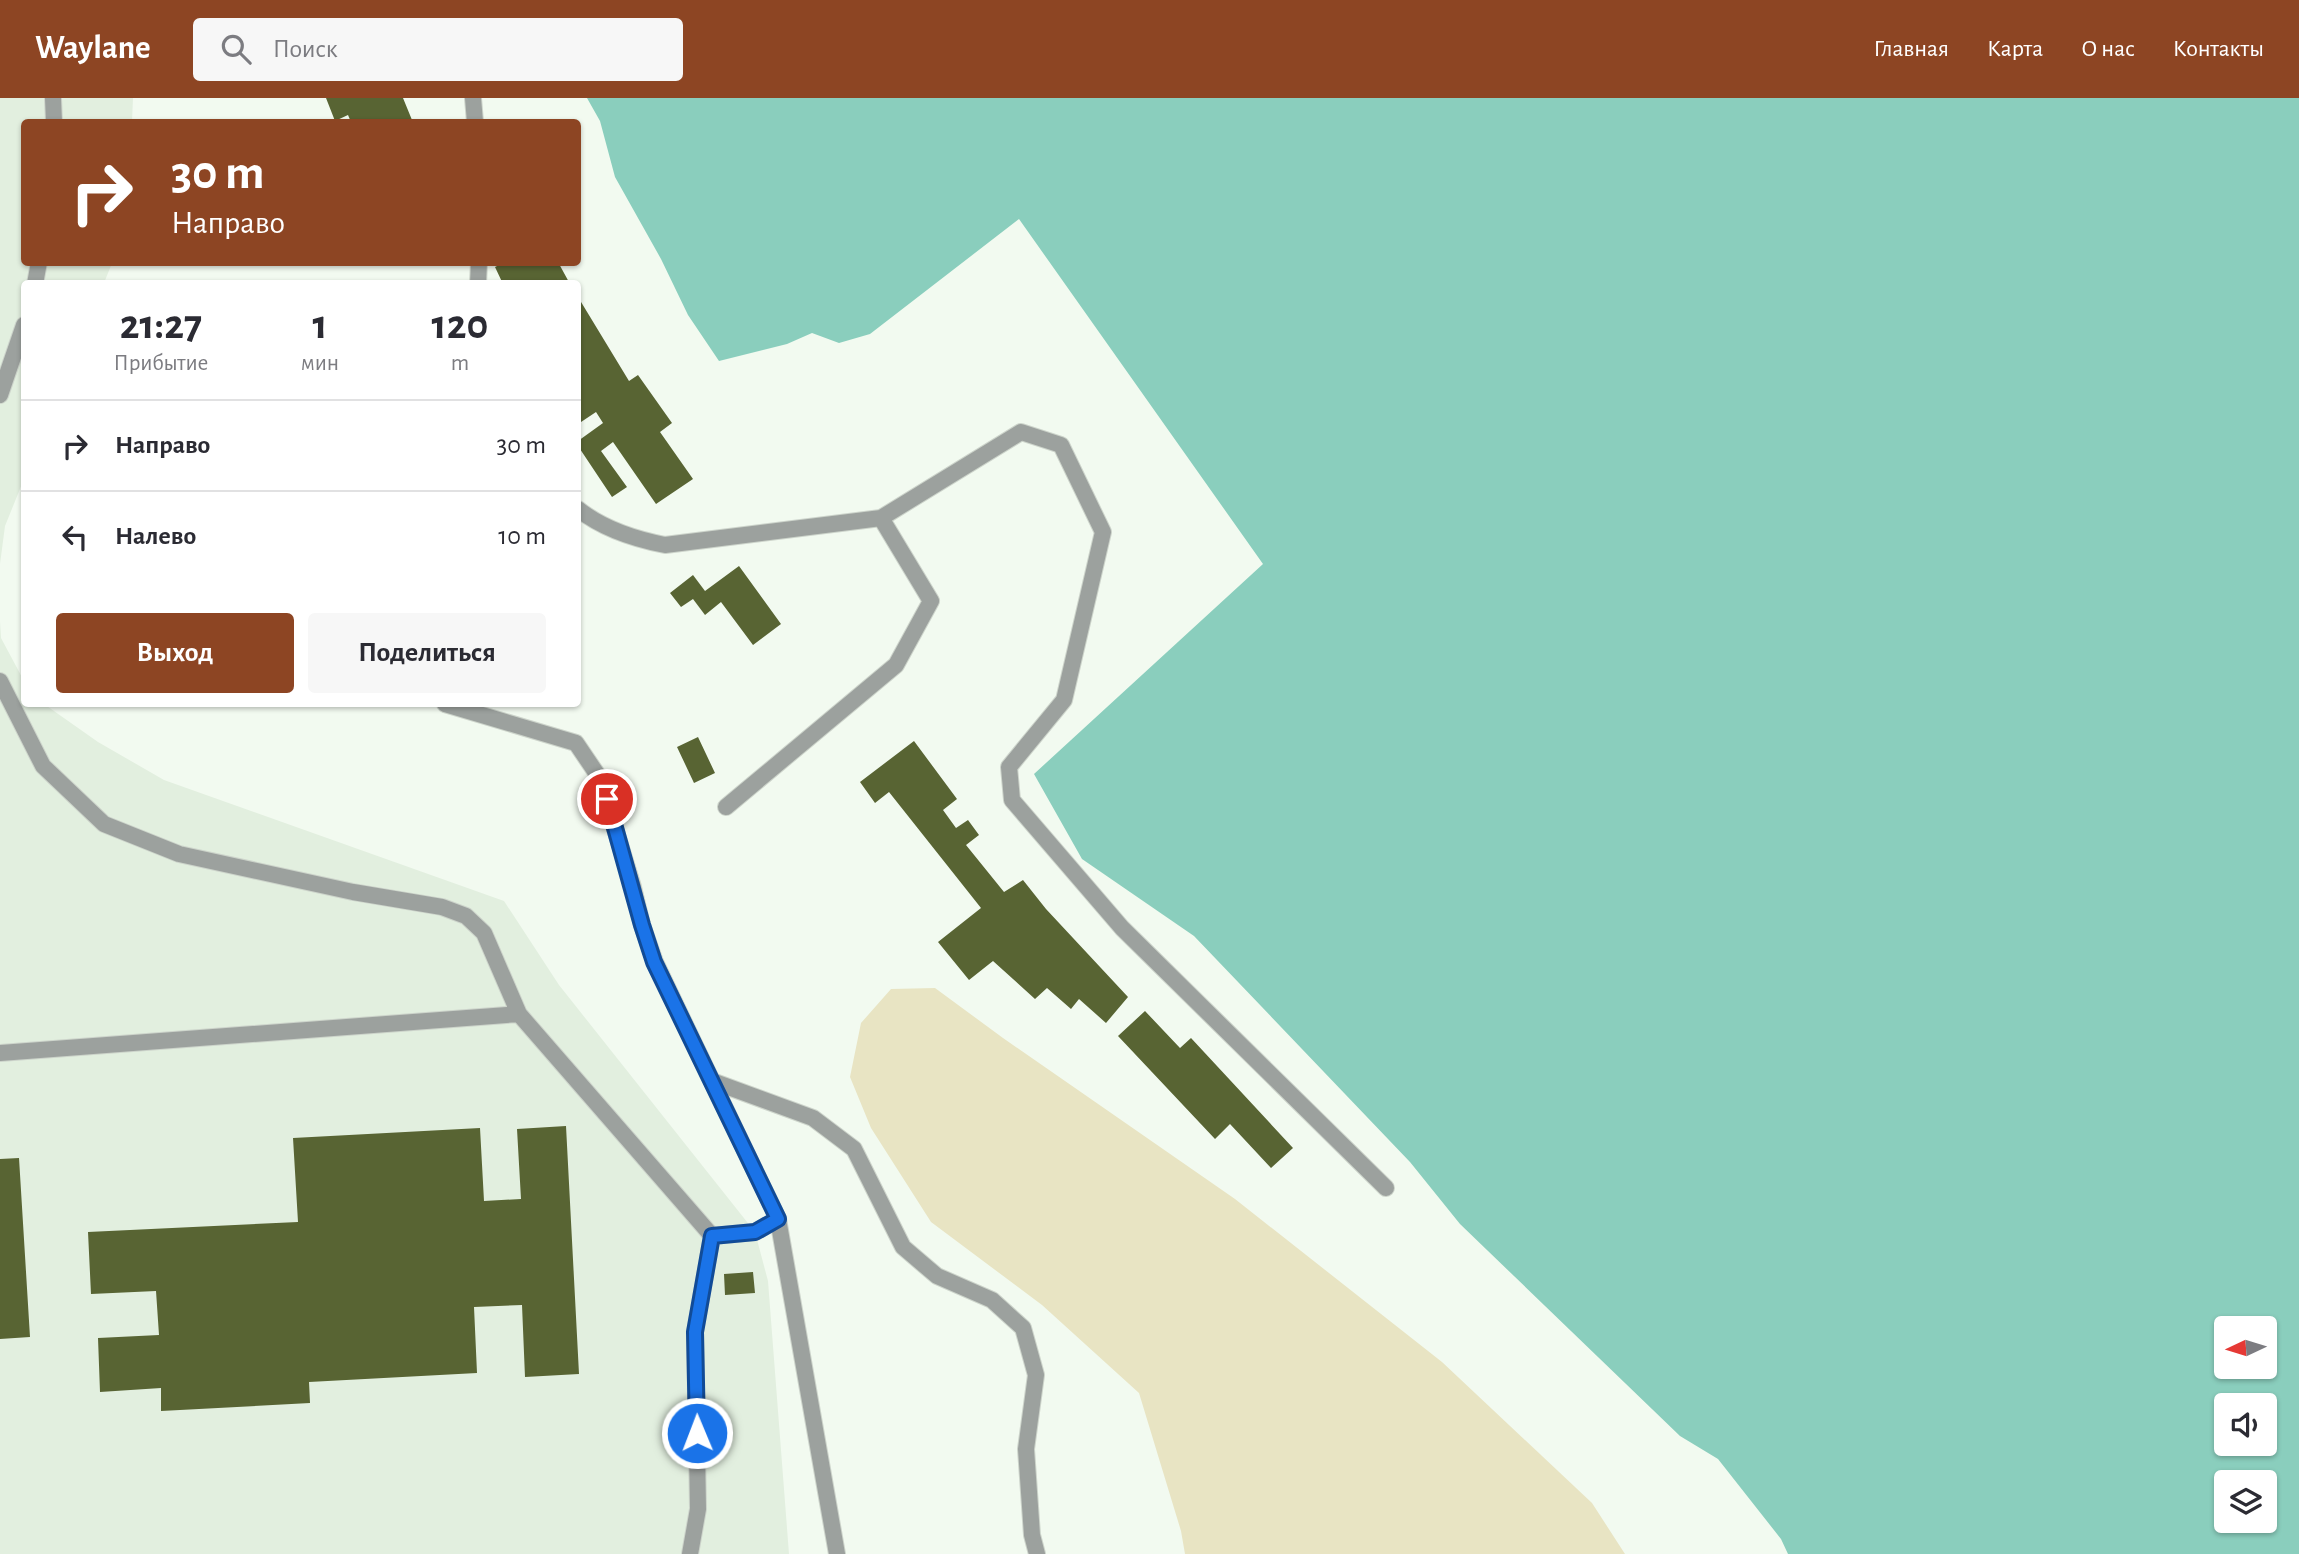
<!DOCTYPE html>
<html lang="ru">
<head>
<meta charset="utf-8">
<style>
	body { margin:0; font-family:"Alegreya Sans",sans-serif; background:#f7f7f7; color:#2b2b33; height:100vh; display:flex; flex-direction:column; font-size:26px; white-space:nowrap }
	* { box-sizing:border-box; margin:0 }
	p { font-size:23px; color:#7c7c81 }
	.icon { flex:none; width:38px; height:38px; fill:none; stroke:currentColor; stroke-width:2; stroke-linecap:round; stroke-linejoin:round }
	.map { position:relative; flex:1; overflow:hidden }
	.panel { position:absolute; left:21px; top:182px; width:560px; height:427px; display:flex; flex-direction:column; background:#fff; border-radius:7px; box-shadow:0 2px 5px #0004 }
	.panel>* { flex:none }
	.banner { position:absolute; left:21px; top:21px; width:560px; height:147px; border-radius:7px; box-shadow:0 2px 5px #0004; background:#8d4523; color:#fff; overflow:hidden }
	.needle { width:46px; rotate:266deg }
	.tools { position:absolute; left:2214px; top:1218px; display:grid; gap:14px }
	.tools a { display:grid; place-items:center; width:63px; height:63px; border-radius:7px; background:#fff; box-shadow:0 2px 5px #0004; font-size:35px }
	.pin { position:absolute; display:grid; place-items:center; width:60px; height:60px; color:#fff; margin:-30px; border:4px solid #fff; border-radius:50%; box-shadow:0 2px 7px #0007 }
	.me { position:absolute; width:77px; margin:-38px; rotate:359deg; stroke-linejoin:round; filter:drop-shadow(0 0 5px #0008) }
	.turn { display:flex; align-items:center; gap:24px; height:147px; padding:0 35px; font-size:32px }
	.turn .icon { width:91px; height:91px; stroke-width:2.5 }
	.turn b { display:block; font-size:49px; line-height:60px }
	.eta { display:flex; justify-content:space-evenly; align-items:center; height:119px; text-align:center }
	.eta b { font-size:42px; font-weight:700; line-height:49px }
	.action { display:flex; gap:14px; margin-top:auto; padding:14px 35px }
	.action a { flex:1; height:80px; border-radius:7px; background:#8d4523; color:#fff; font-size:28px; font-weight:700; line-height:80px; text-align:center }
	.action a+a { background:#f7f7f7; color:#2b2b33 }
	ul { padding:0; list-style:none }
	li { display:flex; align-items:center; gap:21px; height:91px; padding:0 35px; border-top:2px solid #e1e1e2 }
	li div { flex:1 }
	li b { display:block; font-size:26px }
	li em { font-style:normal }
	header { display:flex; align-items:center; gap:42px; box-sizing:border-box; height:98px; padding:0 35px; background:#8d4523; color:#fff }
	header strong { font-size:33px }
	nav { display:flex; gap:38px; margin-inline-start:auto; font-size:24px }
	.search { width:490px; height:63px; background:#f7f7f7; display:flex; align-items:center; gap:18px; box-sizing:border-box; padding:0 24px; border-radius:7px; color:#7c7c81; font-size:26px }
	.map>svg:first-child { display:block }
</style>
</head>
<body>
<header>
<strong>Waylane</strong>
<div class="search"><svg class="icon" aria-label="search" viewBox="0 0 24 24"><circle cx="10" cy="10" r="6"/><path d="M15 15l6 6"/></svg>Поиск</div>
<nav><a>Главная</a><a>Карта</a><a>О нас</a><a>Контакты</a></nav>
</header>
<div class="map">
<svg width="2299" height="1456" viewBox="0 0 2299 1456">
	<rect width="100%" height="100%" fill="#f2faf0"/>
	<!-- built -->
	<path fill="#e2efdf" d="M0,0H133L132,24H24V164L112,165L104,185L24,186V381L5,428L0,466Z
		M0,523L1,540L24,583V606H44L98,644L164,682L504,803L559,887L755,1134L768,1183L789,1456H0Z"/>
	<!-- green -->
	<path fill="#e8e4c3" d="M935,890L1003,940L1235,1101L1442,1264L1592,1405L1625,1456H1185L1181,1433L1139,1295L1042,1207L931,1124L871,1030L850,979L861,925L891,891Z"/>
	<!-- water -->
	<path fill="#8acebd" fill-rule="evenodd" d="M587,0H2299V1456H1788L1781,1441L1718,1361L1680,1338L1460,1126L1410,1064L1194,838L1082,761L1034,676L1263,466L1019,121L870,236L839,245L812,235L787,246L719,263L688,217L661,161L615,79L600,23ZM2226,1230H2264V1269H2226ZM2226,1307H2264V1346H2226ZM2226,1384H2264V1423H2226Z"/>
	<!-- building -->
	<path fill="#586433" d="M326,0H403L412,22L406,24H351L348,17L335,23Z
		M505,164H545L547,167L558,164L570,186H503L495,169Z
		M578,199L629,283L638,277L672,325L660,334L693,381L656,406L613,344L601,353L627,389L612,399L578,348V343L603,325L596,314L578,326Z
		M739,468L781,526L753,547L721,504L705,517L693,501L681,509L670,495L693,477L705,493Z
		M698,639L715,675L694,685L677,649Z
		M914,643L957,701L943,712L956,730L968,722L979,737L966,747L1004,794L1023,782L1046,811L1128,899L1106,925L1079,901L1071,911L1047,890L1035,901L993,863L969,882L938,844L981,810L889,694L875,705L860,684Z
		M1145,913L1180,950L1191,940L1293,1050L1271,1070L1230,1026L1215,1041L1118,938Z
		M566,1028L579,1276L525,1279L522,1207L474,1209L477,1275L309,1284L310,1305L161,1313V1290L100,1294L98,1240L159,1237L156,1193L91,1196L88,1134L298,1124L293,1040L480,1030L484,1103L521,1101L517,1031Z
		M19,1060L30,1239L0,1241V1061Z
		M753,1174L755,1195L725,1197L724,1176Z"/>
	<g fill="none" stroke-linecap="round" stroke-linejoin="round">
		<!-- lane casing -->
		<g stroke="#cdd4cb" stroke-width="18">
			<path id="lane" d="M53,0L54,24
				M473,0L475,24
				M35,186L39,164
				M478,186L479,164
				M0,297L24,227
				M578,411C603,431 634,441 665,447L881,420L1021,334L1061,347L1103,434L1064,602L1009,669L1012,702L1122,830L1386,1090
				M0,583L43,668L104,726L179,756L353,794L442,809L466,818L484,835L519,916L712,1138L755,1134L778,1121L655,864L642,827L633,789L599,679L576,645L445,606
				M726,709L896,567L931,503L881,420
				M0,955L519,916
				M712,983L813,1020L854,1051L903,1149L937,1178L992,1202L1023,1230L1036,1277L1026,1351L1032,1437L1037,1456
				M778,1121L837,1456
				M690,1456L698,1411L695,1234L712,1138"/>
		</g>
		<!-- lane -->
		<use href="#lane" stroke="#9ca19e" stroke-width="16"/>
	</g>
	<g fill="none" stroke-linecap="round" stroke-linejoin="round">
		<!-- route casing -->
		<g stroke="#114b97" stroke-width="18">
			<path id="route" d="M607,701L642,827L654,864L778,1121L755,1134L712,1138L695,1234L697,1335"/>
		</g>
		<!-- route -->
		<use href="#route" stroke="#1a73e8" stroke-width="12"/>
	</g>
</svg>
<div class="tools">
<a><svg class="needle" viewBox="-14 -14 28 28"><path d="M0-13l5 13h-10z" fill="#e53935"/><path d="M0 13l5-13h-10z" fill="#7c7c81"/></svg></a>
<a><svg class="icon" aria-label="sound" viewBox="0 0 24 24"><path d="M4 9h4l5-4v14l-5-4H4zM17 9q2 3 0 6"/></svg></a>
<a><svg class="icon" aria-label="layers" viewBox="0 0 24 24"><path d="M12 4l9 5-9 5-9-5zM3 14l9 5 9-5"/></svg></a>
</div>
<div class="pin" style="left:607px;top:701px;background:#d93025"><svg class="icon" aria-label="arrive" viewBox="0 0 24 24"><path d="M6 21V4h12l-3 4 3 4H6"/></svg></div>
<svg class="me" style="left:697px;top:1335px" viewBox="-20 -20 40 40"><circle r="17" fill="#1a73e8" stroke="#fff" stroke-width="3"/><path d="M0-11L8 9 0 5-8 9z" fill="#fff"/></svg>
<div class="banner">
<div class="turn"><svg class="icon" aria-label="right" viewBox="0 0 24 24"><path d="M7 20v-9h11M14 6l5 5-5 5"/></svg><div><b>30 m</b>Направо</div></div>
</div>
<section class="panel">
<div class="eta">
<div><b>21:27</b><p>Прибытие</p></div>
<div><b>1</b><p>мин</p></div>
<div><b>120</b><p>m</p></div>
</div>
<ul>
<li><svg class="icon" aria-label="right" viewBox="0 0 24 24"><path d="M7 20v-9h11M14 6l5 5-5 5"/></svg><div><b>Направо</b></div><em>30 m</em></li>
<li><svg class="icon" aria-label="left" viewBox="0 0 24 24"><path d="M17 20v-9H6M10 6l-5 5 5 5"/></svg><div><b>Налево</b></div><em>10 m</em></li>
</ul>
<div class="action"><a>Выход</a><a>Поделиться</a></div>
</section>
</div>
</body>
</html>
